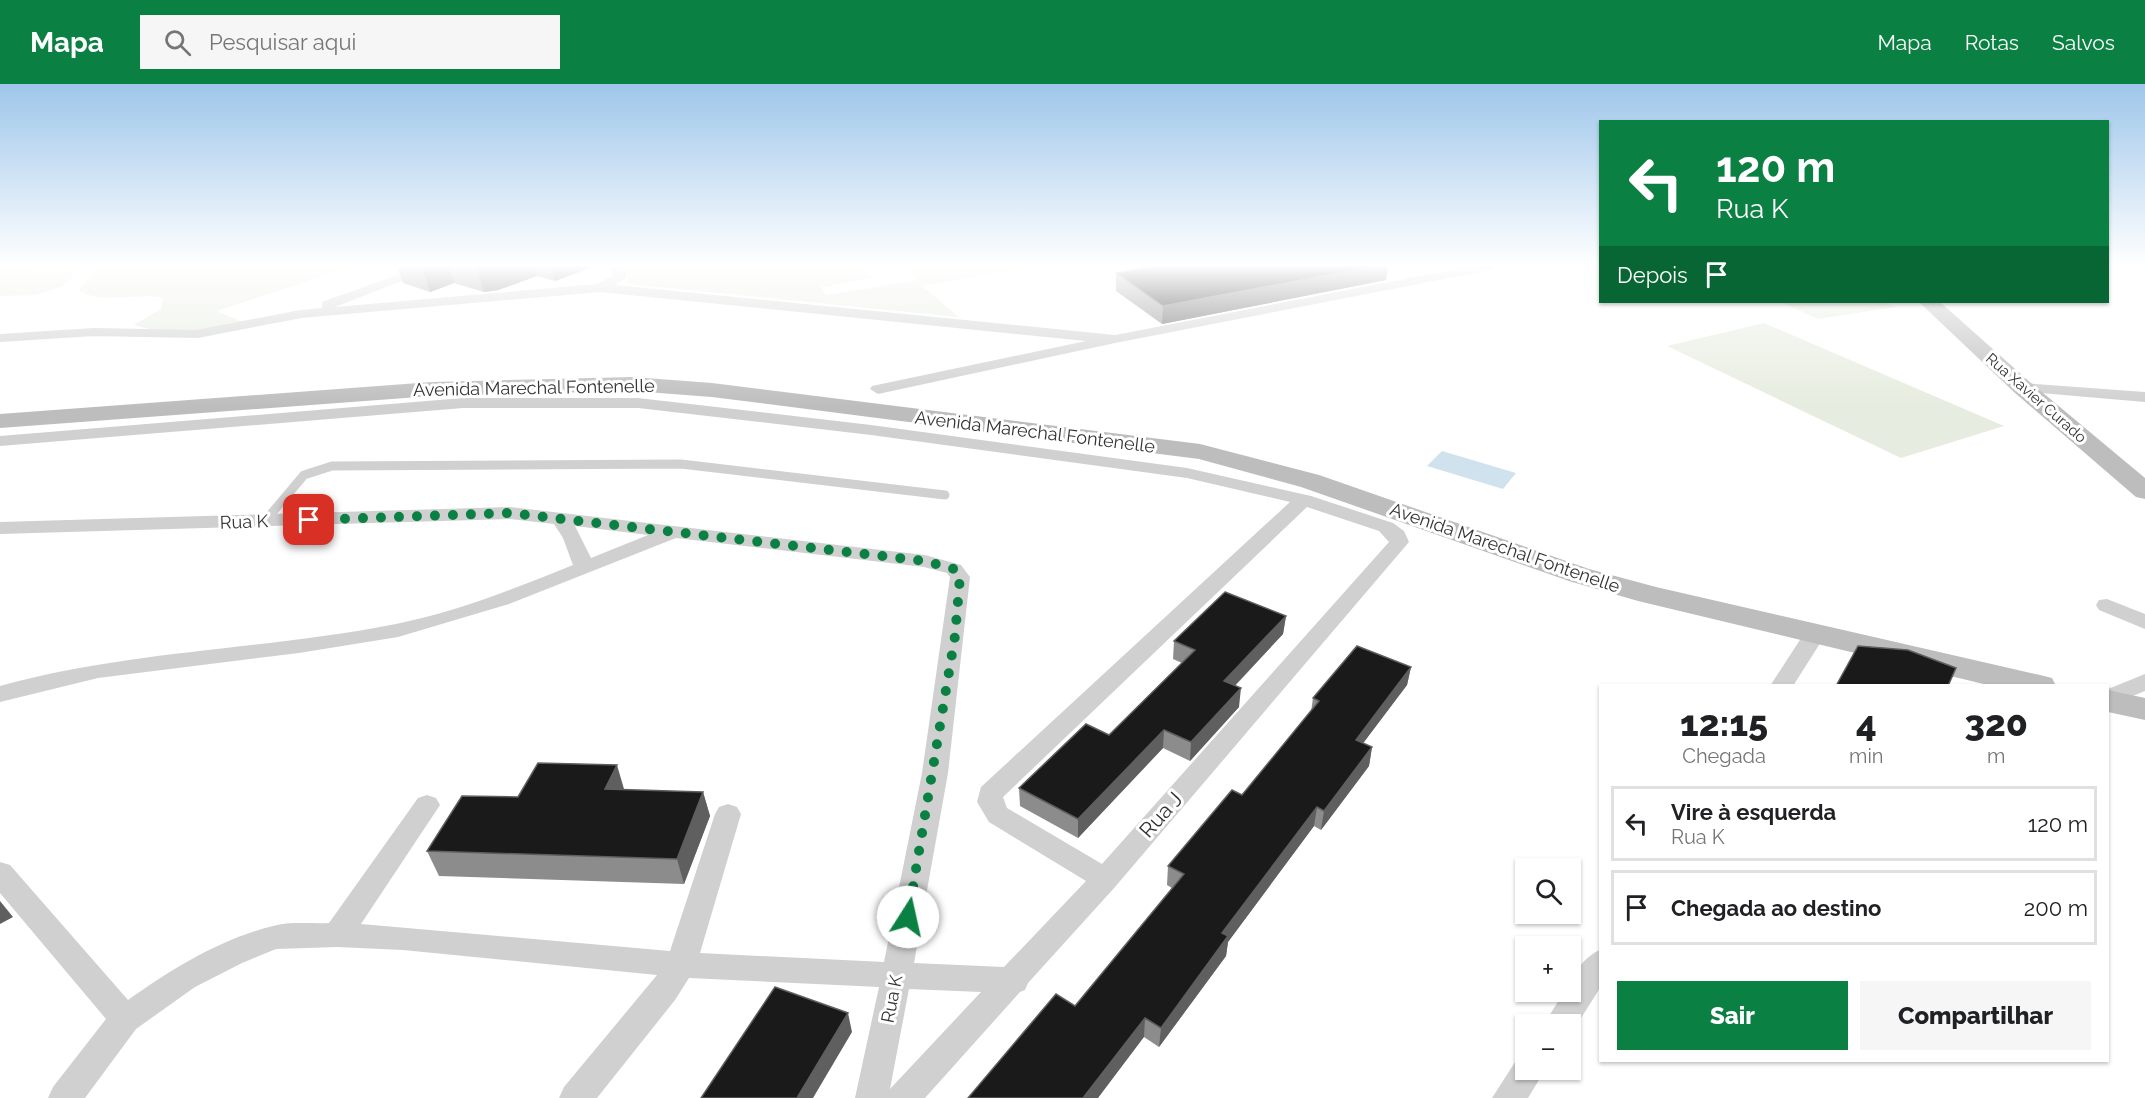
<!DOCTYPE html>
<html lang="pt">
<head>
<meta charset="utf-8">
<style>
	body { margin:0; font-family:Raleway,sans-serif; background:#f6f6f6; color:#202124; height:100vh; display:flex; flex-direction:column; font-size:22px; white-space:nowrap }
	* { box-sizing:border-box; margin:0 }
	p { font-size:20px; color:#757577 }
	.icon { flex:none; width:33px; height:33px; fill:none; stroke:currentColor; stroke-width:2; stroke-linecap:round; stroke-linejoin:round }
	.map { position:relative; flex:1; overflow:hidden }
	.sheet { position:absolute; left:1599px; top:600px; width:510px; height:378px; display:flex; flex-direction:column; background:#fff; border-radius:0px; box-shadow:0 2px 4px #0004 }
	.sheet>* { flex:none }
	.top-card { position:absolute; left:1599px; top:36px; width:510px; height:183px; border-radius:0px; box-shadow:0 2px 4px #0004; background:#0b8043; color:#fff; overflow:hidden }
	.tools { position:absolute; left:1515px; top:774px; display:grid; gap:12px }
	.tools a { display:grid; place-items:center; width:66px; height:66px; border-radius:0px; background:#fff; box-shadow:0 2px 4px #0004; font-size:30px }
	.pin { position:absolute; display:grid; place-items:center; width:51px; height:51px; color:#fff; margin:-26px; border-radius:12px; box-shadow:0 3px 9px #0006 }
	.me { position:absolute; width:66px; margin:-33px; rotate:10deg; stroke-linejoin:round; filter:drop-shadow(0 0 4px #0008) }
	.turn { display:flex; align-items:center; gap:21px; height:126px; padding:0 18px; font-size:27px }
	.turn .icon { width:78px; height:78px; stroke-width:2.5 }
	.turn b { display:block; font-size:42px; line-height:51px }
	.then { display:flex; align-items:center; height:57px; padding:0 18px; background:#0003; gap:12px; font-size:22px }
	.eta { display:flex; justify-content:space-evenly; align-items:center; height:102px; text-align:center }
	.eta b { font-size:36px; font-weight:800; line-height:42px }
	.button { display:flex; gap:12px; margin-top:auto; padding:12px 18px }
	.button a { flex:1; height:69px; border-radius:0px; background:#0b8043; color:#fff; font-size:24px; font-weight:800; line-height:69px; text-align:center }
	.button a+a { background:#f6f6f6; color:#202124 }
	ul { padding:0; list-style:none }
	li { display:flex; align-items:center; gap:18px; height:75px; margin:0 12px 9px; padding:0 6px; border:3px solid #e0e0e0; border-radius:0px }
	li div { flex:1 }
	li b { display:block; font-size:22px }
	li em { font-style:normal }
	header { display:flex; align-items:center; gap:36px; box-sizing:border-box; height:84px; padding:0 30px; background:#0b8043; color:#fff }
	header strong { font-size:28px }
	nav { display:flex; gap:33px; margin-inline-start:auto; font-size:21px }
	.search { width:420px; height:54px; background:#f6f6f6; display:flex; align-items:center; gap:15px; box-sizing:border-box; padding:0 21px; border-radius:0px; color:#757577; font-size:22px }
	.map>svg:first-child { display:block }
</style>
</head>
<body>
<header>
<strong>Mapa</strong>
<div class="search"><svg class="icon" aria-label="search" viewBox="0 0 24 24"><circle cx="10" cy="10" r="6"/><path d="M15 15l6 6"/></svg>Pesquisar aqui</div>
<nav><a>Mapa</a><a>Rotas</a><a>Salvos</a></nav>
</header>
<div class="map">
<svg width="2145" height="1014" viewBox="0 0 2145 1014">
	<rect width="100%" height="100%" fill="#fff"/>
	<!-- green -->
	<path fill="#e6ecdf" d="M0,182L41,187L80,185L63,202L36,211L0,212Z
		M97,182H353L217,227L245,239C209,247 170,252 134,241L161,225L163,214C140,208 97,221 79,206Z
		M624,182H820L823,185L862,182L873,194L821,203L826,211L918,196L910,186L936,182H1040L923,202L958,233L629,200L626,197L628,194L624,193Z
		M1781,218H1883L1896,223L1818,235Z
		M1764,239L2004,342L1901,374L1667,262Z"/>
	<!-- water -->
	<path fill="#cfe2ee" d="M1442,367L1516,389L1503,405L1427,382Z"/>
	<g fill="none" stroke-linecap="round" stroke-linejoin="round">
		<!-- lane-far1 -->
		<path stroke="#d0d0d0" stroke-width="8" d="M0,254L94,248L197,250L301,230"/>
		<!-- lane -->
		<path stroke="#d0d0d0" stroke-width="9" d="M265,437L304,391L332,382L681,380L945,411"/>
		<!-- street -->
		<path fill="#d0d0d0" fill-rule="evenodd" d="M422,182H440L335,223L597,200L612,192V187L606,182H622L626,185V194L615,201L1115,251L1472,182H1497L1490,186L1115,259L878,310L870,305L872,302L1086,257L600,208L301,234L294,230L301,226L322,224V218Z
			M2023,299L2145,308V318L2017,307L2015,304L2017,301Z
			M463,314H638L871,341L1187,384L1311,412L1393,439L1404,447L1409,458L1115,803L1028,899L1025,906L1020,908L925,1014H855L879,903L689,894L675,916L597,1014H559L564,1003L657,891L403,866L337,863L276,865L242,879L195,903L136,945L85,1014H48L53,1003L106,935L0,809V778L10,781L128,916C172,885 220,855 273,842C290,837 311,840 329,839L418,714L427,711L436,714L440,721L361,840L670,867L715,730L719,723L728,720L737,723L741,730L700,869L884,878L922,689L950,493L947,489L924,483L676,454L509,520L398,553L299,569L98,594L0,618V602C130,566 264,566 396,540C457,528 516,504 573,481L563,454L554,440L510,435L0,450V438L510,423L925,471L961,481L970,493L948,689L914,879L1004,883L1086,797L989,738L977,718L981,703L1290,418L1187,394L871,351L638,324H463L0,362V352ZM1307,423L1379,447L1389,458L1102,780L1007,724L1003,713ZM575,442L648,451L591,474ZM909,905L981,908L890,1005Z
			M2107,515L2145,530V545L2099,526L2096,521L2099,516Z
			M1815,543L1823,545L1826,550L1793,602H1770L1807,545Z
			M2145,590V607L2108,622V605Z
			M1600,866V904L1571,950L1570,940H1544L1564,908H1570C1570,891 1585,872 1600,866Z
			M1526,972V986H1545L1528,1014H1492L1517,975Z"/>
		<!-- secondary -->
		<path fill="#bdbdbd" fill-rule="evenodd" d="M1919,218H1940L2031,299L2145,394V415L2136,413L2015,309Z
			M633,293L712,299L1200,360L1319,391L1589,485L1656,503L2040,591L2052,594L2056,602H1992L1638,517L1569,497L1301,403L1199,375L712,313L633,307L432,312L0,344V330L432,298Z
			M2108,606L2145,614V636L2108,628Z"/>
	</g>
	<!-- wall -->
	<path fill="#8c8c8c" d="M397,182H592V183L555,197L537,192L498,206L484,208L454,199L430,208L403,199Z
		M1116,189L1386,196L1162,240L1116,207Z
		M1286,532L1283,550L1235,602L1239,623L1190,677L1163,664L1078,754L1020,722L1019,704L1109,651L1182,579L1173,575L1174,557Z
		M1411,583L1407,601L1363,659L1372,663L1369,682L1321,746L1314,742L1228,858L1226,872L1159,963L1144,953L1075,922L1172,804L1167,801L1168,782L1242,711L1311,628L1313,614Z
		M624,706L703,708L710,732L684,800L439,792L427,767L518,713Z"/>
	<!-- shaded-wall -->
	<path fill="#5f5f5f" d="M427,182H449L454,199L430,208L422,183Z
		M493,182H534L537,192L498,206L484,208L477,183Z
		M551,182H592V183L555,197Z
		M1377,182H1388L1386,196L1162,240L1163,222Z
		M1286,532L1283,550L1222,615L1224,597Z
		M1411,583L1407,601L1352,674L1356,656Z
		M1241,604L1239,623L1190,677L1191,658Z
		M1164,646L1163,664L1078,754V735Z
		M1372,663L1369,682L1321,746L1324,727Z
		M617,681L624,705H605Z
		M703,708L710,732L684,800L677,775Z
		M1317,723L1314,742L1228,858L1226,872L1159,963L1161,944L1222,849Z
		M0,817L13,833L0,840Z
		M848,929L852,948L813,1014H797Z
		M1145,934L1144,953L1098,1014H1083Z"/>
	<!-- building -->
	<path fill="#1a1a1a" stroke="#5f5f5f" stroke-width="1.5" d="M1158,182H1377L1163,222L1116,189Z
		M1225,508L1286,532L1224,597L1241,604L1191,658L1164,646L1078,735L1019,704L1086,640L1109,651L1195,566L1174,557Z
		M1357,562L1411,583L1356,656L1372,663L1324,727L1317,723L1222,849L1228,852L1161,944L1145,934L1083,1014H968L1056,910L1075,922L1184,790L1168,782L1232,706L1242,711L1319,617L1313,614Z
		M1858,562L1908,566L1956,584L1948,602H1836Z
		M538,679L617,681L605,705L703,708L677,775L427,767L462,712L518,713Z
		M775,903L848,929L797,1014H701Z"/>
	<!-- sky -->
	<linearGradient id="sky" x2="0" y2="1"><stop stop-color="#9ec6ea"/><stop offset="0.56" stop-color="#fff"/><stop offset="1" stop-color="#fff" stop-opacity="0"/></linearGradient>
	<rect width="2145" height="323" fill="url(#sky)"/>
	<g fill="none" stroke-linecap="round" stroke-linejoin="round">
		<!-- route -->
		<path stroke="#0b8043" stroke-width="10" stroke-dasharray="0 18" d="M309,436L510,429L925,477L954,485L960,493L955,552L908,833"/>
	</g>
	<g text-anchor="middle" stroke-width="6" stroke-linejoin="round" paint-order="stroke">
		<!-- far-street labels -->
		<g font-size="15" fill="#333" stroke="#fff">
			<text transform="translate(2036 314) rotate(41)" y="5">Rua Xavier Curado</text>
		</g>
		<!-- street labels -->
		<g font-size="18" fill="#333" stroke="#fff">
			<text transform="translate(534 304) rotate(-1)" y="6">Avenida Marechal Fontenelle</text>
			<text transform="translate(1035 348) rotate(7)" y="6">Avenida Marechal Fontenelle</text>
			<text transform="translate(244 438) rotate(-2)" y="6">Rua K</text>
			<text transform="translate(1505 464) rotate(19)" y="6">Avenida Marechal Fontenelle</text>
			<text transform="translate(892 915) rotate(-79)" y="6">Rua K</text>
		</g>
		<!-- near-street labels -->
		<g font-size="21" fill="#333" stroke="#fff">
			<text transform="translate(1161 731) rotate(-48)" y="7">Rua J</text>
		</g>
	</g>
</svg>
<div class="tools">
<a><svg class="icon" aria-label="search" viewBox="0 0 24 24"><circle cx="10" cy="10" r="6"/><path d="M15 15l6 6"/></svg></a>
<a>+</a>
<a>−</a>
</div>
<div class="pin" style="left:309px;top:436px;background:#d93025"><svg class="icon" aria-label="arrive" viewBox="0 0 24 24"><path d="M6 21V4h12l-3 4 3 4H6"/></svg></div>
<svg class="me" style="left:908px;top:833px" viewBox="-20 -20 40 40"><circle r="19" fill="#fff"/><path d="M0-13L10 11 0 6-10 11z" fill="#0b8043"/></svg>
<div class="top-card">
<div class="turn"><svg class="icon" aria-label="left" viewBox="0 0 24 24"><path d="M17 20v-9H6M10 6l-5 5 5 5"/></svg><div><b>120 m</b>Rua K</div></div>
<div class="then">Depois<svg class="icon" aria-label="arrive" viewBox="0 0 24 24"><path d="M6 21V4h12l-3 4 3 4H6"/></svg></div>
</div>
<section class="sheet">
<div class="eta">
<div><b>12:15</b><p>Chegada</p></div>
<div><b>4</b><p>min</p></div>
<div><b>320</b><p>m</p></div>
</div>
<ul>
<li><svg class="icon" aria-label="left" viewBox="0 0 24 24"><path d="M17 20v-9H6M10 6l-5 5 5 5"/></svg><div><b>Vire à esquerda</b><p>Rua K</p></div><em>120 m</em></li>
<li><svg class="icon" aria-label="arrive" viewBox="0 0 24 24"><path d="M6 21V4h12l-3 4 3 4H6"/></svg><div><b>Chegada ao destino</b></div><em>200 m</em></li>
</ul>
<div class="button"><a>Sair</a><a>Compartilhar</a></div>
</section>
</div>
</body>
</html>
